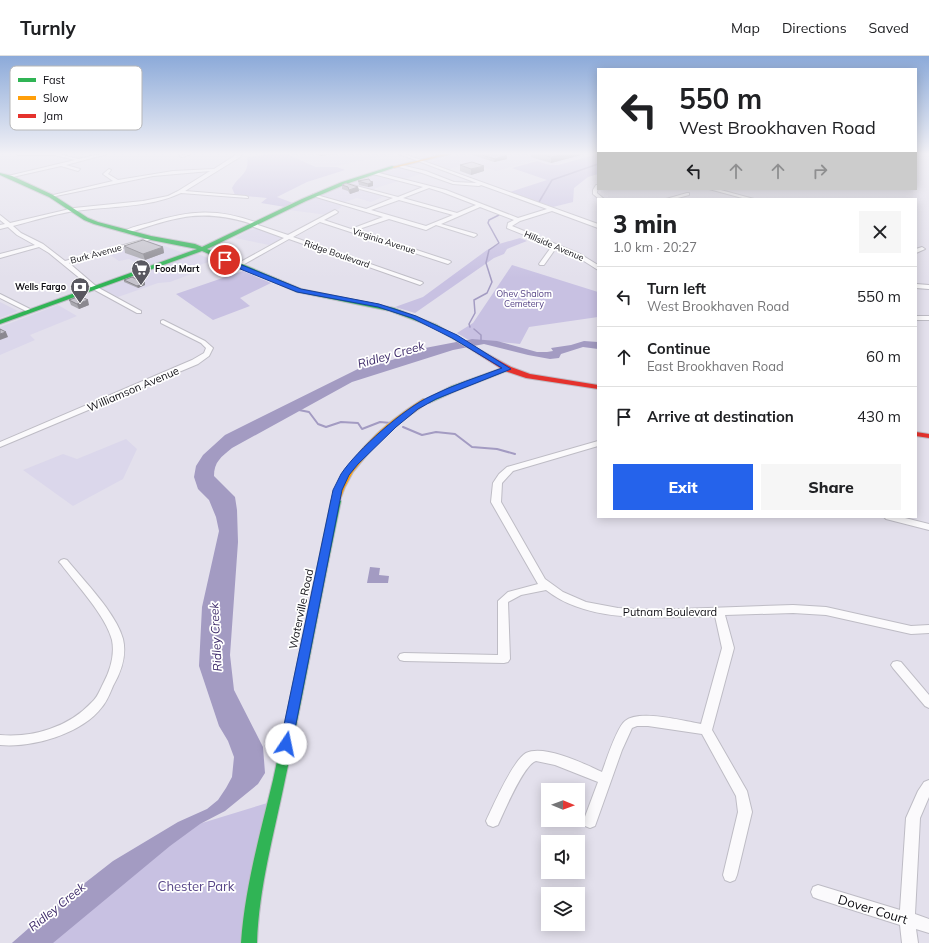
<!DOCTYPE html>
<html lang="en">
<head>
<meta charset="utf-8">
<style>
	body { margin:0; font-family:Mulish,sans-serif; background:#f6f6f6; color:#202124; height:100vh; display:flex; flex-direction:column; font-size:15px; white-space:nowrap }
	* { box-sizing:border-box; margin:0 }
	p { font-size:13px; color:#757577 }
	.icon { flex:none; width:22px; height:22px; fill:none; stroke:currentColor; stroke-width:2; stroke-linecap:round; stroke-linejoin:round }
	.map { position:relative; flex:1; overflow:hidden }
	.side { position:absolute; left:597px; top:142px; width:320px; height:320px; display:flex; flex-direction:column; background:#fff; border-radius:0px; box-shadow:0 2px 10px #0003 }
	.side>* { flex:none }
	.hud { position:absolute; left:597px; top:12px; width:320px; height:122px; border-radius:0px; box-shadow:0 2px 10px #0003; background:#fff; color:#202124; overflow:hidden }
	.needle { width:26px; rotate:91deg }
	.tools { position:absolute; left:541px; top:727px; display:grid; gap:8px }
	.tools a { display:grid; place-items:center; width:44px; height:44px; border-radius:0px; background:#fff; box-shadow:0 2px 10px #0003; font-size:20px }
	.pin { position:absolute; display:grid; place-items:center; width:34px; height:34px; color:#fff; margin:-17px; border:2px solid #fff; border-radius:50%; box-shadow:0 1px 4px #0007 }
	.me { position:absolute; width:44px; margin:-22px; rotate:11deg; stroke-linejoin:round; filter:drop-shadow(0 0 3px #0008) }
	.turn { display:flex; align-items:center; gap:14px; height:84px; padding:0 16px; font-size:18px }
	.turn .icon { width:52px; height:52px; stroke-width:2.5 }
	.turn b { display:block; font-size:28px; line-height:34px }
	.lanes { display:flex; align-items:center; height:38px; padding:0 16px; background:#0003; justify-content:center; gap:20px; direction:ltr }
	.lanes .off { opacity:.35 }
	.round { display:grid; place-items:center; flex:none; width:42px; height:42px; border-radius:0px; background:#f6f6f6 }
	.overview { display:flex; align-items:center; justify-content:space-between; height:68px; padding:0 16px }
	h1 { font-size:24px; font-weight:800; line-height:30px }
	.action { display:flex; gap:8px; margin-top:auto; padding:8px 16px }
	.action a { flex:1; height:46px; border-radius:0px; background:#2563eb; color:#fff; font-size:16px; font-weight:800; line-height:46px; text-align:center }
	.action a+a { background:#f6f6f6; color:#202124 }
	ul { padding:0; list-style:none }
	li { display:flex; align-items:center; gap:12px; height:60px; padding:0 16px; border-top:1px solid #e0e0e0 }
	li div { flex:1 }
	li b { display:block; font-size:15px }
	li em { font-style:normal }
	header { display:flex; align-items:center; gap:24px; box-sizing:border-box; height:56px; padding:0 20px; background:#fff; border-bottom:1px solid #e0e0e0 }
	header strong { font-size:19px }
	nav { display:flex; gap:22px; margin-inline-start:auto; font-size:14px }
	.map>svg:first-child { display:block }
</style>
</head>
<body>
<header>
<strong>Turnly</strong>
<nav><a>Map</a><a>Directions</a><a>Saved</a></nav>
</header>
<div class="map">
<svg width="929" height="887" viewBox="0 0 929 887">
	<rect width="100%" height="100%" fill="#e3e0ec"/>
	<!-- built -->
	<path fill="#dbd7eb" d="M288,98H394L336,110L318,111Z
		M460,98H590L552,109L537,104L496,115L470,107L449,113L430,106Z
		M406,110L424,117L373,133L387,139L371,146L357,142L345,146L340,152L327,159L289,154L342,130Z
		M258,173L283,182L269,189L235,182L249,174Z
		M150,185L181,196L189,195L214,204L194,211V217L170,226L158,227L118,241L101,233L152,215L129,203L119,205L107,197Z
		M0,246L18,255L0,262Z
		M58,249L77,260L30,279L35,284L0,299V271Z
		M126,383L137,393L123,423L73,450L23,414L63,398L77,403Z"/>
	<!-- green -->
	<path fill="#c8c1e2" d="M273,98H287L316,111H337L345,114L307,126L277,141L293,147L285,151L261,147L267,142L235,139L232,132C239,119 250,118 247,101Z
		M598,98V118L588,121L574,132L573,146L553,151L510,136L547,124L512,112L537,105L550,109H558Z
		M520,182L527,185L507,193L504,198L494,202L415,257L395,251L423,241L487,194L499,188Z
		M512,209L598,236V261L529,271L520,288L467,283L457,277L473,267Z
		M243,215L271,227L240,242L250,250L213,264L176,238Z
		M274,745L249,887H12L45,858L189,771Z"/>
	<!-- water -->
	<path fill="#a39bc2" d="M472,283L497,285L537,296H547L553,295L551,292L571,289L584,285L598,286V293L583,291L561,298L559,302L550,303L528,299L484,288L453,294L352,326L232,392C221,401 214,406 214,420L235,441L237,454L238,486L230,599L234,634L263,691L265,717L258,728L225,755L200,768L170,790L53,887H12L45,858L113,805L178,766L207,753L218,744L226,732L232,721L234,701L228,685L219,670L199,610L202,551L219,475L216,461L209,444L198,433L194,421L196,410L203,399L225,379L368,308L392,304L425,292Z
		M370,511L380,512L379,519L389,520L388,527H367Z"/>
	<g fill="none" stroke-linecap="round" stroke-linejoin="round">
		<!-- stream-far1 -->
		<path stroke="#a39bc2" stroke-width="1.5" d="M539,146L552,124L598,108
			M470,271L469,268L475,257L474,244L487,237L492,226L486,207L489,194L499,187L488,167L489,164L499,159
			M474,273L481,279V286"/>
		<!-- stream -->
		<path stroke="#a39bc2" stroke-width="2" d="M299,354L309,356L318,368L326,371L341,366L358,367L362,373L380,366L391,367
			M403,371L422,379L436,376L455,378L472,391L497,393L515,398"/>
		<!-- street casing -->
		<g stroke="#bebcc5" stroke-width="2">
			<path id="street" d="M17,98H59L78,103L101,98H107L66,109L80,113L78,115L61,110L8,122V120L75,104L55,99H19Z
				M186,98H191L182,101L180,100Z
				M237,98H241L240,101L185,135L246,140L248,141V142L181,137C149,152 110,150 75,155C54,158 33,165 13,170L21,177L43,188L65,205L153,181V183L69,207L97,231L141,255V257H137L93,233L49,197L39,191L0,202V198L35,189L17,179L8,171L0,173V169L5,168L0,164V159L10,167L74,152L143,145L168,140L178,135L210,115L153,120L51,141L49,140L113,125L103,118L109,113L111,114L108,118L118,124L173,115L214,113Z
				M399,98H404L598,168V172L552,155L520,165L512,170L580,198L598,209V214L576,200L556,192L544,209H540L539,208L552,190L507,172L508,167L514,164L480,151L441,168L476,178L477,179L474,181L436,169L426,174L389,163L356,174L450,205L451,206L448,208L320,166L293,181L422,226L423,227L420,229L289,183L239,211H235V209L284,182L251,170V168L249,167C199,152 175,162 128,177L123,176C130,171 141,169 149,167C190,154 217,152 258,167V169L288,179L335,154L338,156L337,157L324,164L351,173L383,161L313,140V138L366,153L393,142L345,129V127L398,141L423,131L373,118L375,116L446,134L518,162L547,153L481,129L479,130L453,128L422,117L399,111L401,109L426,115L454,126L477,127ZM429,132L442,136L476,149L457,157L403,142ZM399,144L453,159L426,170L371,154Z
				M596,129H598L597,137L604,143H599L593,138V134Z
				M709,133H717L754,143H746Z
				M687,137H689V139L674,143H666Z
				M922,191L925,193L916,197V193Z
				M916,228L929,229V233L916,232Z
				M0,238L32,254L33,255L28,256L0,242Z
				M916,260H929V264H916Z
				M163,264L205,285L213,292L209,300L198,308L0,391V386L192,304L204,297L206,292L201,287L161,267V265Z
				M598,385V390L513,415L502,427L501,446L545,523L563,536L586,546L618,552L652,554L793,549L826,551L911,570L929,569V577L911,578L826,559L793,557L725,559L734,592L712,674L747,735L752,756L737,819L735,824L730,826L725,824L723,819L738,756L736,740L702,678L648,670H637L632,672L622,694L595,770L590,772L585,770L583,766L598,726L555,709L536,705C524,708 504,756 498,769L493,771L488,769L486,765C493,750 513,704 526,697C544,688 585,708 602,716C606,705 617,671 625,665C639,653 684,665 701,668L722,592L715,560C661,561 590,569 546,534L521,539L508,546L510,603L508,606L504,607L404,605L400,604L398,601L400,598L404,597L498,599V545L508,536L538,528L491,446L493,427L499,418L507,411Z
				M884,461H901L929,468V474L886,463Z
				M64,503L67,504C84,525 116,557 123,583C127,600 121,616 113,630C110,637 107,645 102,651C82,678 32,692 0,689V679C33,682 69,671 92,646C97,642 100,634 103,628C110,615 115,599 112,584C106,560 76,528 61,508L59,506L61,504Z
				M897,605L901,606L929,639V652L925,650L893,612L891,609L893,606Z
				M929,724V741L920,762L915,858L929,863V877L916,873L918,887H902L900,869L818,843L813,841L811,836L813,831L818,829L900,854L906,762L918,735L924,726Z"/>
		</g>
		<!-- fast casing -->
		<g stroke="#bebcc5" stroke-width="2">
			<path id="fast" d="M392,110L396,111L346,128L306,145L207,193L301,233L394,252L437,269L471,289V291H467L433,271L390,255L297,236L202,195L0,268V264L197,193L151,184L94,168L84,164L49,141L0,119V117L12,120L53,139L88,162L98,166L151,180L195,188L202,191L302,143L342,126Z
				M505,311H508L512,313L458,334L429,347H426L422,345L452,330Z
				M336,442L341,445C321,538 305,631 285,724C274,778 259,831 257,887H241C245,831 260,778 273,724C293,631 311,538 331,445Z"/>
		</g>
		<!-- slow casing -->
		<g stroke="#bebcc5" stroke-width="2">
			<path id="slow" d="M444,98H450L394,112L392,111Z
				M423,343H426L430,345L402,365L375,389L353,416L345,431L339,447H333L331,445C347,400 384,367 423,343Z"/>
		</g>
		<!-- jam casing -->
		<g stroke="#bebcc5" stroke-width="2">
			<path id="jam" d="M469,288L511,311L530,318L598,329V333L526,322L505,315L467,291L466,290Z
				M916,376L929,378V382L916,380Z"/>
		</g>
		<!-- street -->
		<use href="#street" fill="#fbfafc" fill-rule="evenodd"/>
		<!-- fast -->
		<use href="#fast" fill="#30b455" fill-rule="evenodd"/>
		<!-- slow -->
		<use href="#slow" fill="#ff9f0a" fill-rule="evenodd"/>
		<!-- jam -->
		<use href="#jam" fill="#e5322d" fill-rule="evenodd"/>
	</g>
	<!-- wall -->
	<path fill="#a9a8af" d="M316,98H333L321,100Z
		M473,98H501L507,103L494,106L473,99Z
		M531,98H581V99L551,107L531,101Z
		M460,109L484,115L471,119L460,115Z
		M358,125L373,126V130L368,131L359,129Z
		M342,129L358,131L359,135L350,138L348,135L342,133Z
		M124,190L163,191L164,197L145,204L125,197Z
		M124,224L145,227V229L138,232L124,226Z
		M69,244L89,249L79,253L71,249Z"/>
	<!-- shaded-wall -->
	<path fill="#8a888f" d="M321,98H333L321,100Z
		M563,98H581V99L551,107V101Z
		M507,99V103L494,106L495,103Z
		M484,110V115L471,119V113Z
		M373,126V130L368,131V128Z
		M358,131L359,135L350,138L349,134Z
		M163,191L164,197L145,204L143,198Z
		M145,227V229L138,232L137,230Z
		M88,244L89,249L79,253L77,248Z
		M6,276L8,281L0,284V278Z"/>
	<!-- building -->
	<path fill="#c5c3cc" stroke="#8a888f" d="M479,98H501L507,99L495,103Z
		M541,98H563L551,101Z
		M472,106L484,110L471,113L460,109Z
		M369,123L370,125L373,126L368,128L358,125Z
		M346,127L358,131L349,134L348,131L342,129Z
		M143,184L163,191L143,198L124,190Z
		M132,221L145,227L137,230L124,224Z
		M80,240L88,244L77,248L69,244Z
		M0,273L6,276L0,278Z"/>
	<!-- sky -->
	<linearGradient id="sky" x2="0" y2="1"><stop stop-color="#8caad9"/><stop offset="0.44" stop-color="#f2f1f6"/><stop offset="1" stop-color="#f2f1f6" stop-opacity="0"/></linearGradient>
	<rect width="929" height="222" fill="url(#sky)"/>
	<!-- route -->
	<path fill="#2563eb" stroke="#184099" d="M223,203H227L301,233L379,248L416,260L457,279L511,313L436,343L418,353L396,371L358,408L349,419L342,434L292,688L290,692L286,693L281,692L280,688L333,434C336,429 338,423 341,418C357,394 404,352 431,340C453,329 478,321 502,312L452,282L412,262L378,251L297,236L223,206Z"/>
	<!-- icons -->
	<defs>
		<g id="supermarket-pin" transform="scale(1)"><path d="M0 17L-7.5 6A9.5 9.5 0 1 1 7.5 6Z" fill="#595860" stroke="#fff"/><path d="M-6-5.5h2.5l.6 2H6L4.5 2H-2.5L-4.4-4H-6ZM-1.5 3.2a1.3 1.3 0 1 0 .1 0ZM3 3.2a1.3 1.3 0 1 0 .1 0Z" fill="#fff"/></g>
		<g id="bank-pin" transform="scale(1)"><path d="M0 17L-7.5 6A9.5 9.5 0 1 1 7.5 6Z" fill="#595860" stroke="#fff"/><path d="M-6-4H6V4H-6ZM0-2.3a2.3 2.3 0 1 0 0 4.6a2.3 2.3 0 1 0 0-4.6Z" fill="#fff"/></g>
	</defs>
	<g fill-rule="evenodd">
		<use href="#supermarket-pin" x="141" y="213"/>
		<use href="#bank-pin" x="80" y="231"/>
	</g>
	<g text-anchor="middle" stroke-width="3.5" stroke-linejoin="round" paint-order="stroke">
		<!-- far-street labels -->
		<g font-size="9" fill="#0f0e14" stroke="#fff">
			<text transform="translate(384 185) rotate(18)" y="3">Virginia Avenue</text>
			<text transform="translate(554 190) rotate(23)" y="3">Hillside Avenue</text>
			<text transform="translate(96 198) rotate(-15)" y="3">Burk Avenue</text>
			<text transform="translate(337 198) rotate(19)" y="3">Ridge Boulevard</text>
		</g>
		<!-- far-poi labels -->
		<g font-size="9" font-weight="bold" fill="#0f0e14" stroke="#fff" text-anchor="start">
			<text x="155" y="216">Food Mart</text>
			<text x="66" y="234" text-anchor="end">Wells Fargo</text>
		</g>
		<!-- far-park labels -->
		<g font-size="9" fill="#564486" stroke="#fff">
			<text x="524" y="241">Ohev Shalom<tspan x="524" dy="10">Cemetery</tspan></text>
		</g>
		<!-- street labels -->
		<g font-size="11" fill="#0f0e14" stroke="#fff">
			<text transform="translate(133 333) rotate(-23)" y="4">Williamson Avenue</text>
			<text transform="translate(301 553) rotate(-78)" y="4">Waterville Road</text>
			<text x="670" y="560">Putnam Boulevard</text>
		</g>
		<!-- water labels -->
		<g font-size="12" font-style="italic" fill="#3e2b6a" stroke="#fff">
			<text transform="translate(391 299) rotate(-16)" y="4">Ridley Creek</text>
			<text transform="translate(216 581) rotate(-93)" y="4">Ridley Creek</text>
			<text transform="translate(57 851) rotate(-39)" y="4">Ridley Creek</text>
		</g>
		<!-- near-park labels -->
		<g font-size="13" fill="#564486" stroke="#fff">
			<text x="196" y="835">Chester Park</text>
		</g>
		<!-- near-street labels -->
		<g font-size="13" fill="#0f0e14" stroke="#fff">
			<text transform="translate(873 853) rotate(17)" y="5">Dover Court</text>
		</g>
	</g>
	<!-- legend -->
	<rect x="10" y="10" width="132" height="64" rx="6" fill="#fff" stroke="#b7b7b8" stroke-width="1"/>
	<rect x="18" y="22" width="18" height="4" fill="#30b455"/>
	<rect x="18" y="40" width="18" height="4" fill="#ff9f0a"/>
	<rect x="18" y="58" width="18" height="4" fill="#e5322d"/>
	<g font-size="11" fill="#0f0e14">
		<text x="43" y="28">Fast</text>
		<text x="43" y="46">Slow</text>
		<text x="43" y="64">Jam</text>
	</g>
</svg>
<div class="tools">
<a><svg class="needle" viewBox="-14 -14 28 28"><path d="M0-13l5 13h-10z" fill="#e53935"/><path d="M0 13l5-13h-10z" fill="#757577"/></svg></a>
<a><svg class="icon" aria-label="sound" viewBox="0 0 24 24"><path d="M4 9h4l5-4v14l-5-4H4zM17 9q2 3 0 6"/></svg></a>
<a><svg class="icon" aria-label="layers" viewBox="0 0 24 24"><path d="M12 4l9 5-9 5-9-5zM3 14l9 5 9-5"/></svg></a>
</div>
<div class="pin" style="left:225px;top:204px;background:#d93025"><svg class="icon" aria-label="arrive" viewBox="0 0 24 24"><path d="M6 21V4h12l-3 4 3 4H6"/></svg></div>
<svg class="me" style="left:286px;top:688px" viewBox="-20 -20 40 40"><circle r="19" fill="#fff"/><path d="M0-13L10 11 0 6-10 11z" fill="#2563eb"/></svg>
<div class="hud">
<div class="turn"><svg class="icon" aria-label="left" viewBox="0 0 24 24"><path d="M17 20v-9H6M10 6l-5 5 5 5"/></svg><div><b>550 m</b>West Brookhaven Road</div></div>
<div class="lanes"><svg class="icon" aria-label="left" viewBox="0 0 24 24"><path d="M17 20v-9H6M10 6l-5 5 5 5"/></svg><svg class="icon off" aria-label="ahead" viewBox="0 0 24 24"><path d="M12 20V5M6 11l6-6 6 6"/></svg><svg class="icon off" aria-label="ahead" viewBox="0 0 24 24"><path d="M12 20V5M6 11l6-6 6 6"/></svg><svg class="icon off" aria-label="right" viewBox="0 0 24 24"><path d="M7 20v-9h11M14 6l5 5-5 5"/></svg></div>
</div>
<section class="side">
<div class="overview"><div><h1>3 min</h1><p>1.0 km · 20:27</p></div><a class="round"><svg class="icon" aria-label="close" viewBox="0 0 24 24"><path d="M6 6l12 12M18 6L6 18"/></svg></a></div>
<ul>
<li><svg class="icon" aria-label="left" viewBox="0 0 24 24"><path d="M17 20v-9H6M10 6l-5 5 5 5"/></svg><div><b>Turn left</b><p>West Brookhaven Road</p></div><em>550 m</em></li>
<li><svg class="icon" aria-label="ahead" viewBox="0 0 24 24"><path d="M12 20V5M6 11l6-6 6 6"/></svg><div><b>Continue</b><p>East Brookhaven Road</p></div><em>60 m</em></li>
<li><svg class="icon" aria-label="arrive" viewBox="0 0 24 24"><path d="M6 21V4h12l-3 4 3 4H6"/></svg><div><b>Arrive at destination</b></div><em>430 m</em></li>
</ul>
<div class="action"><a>Exit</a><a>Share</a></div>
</section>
</div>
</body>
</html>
